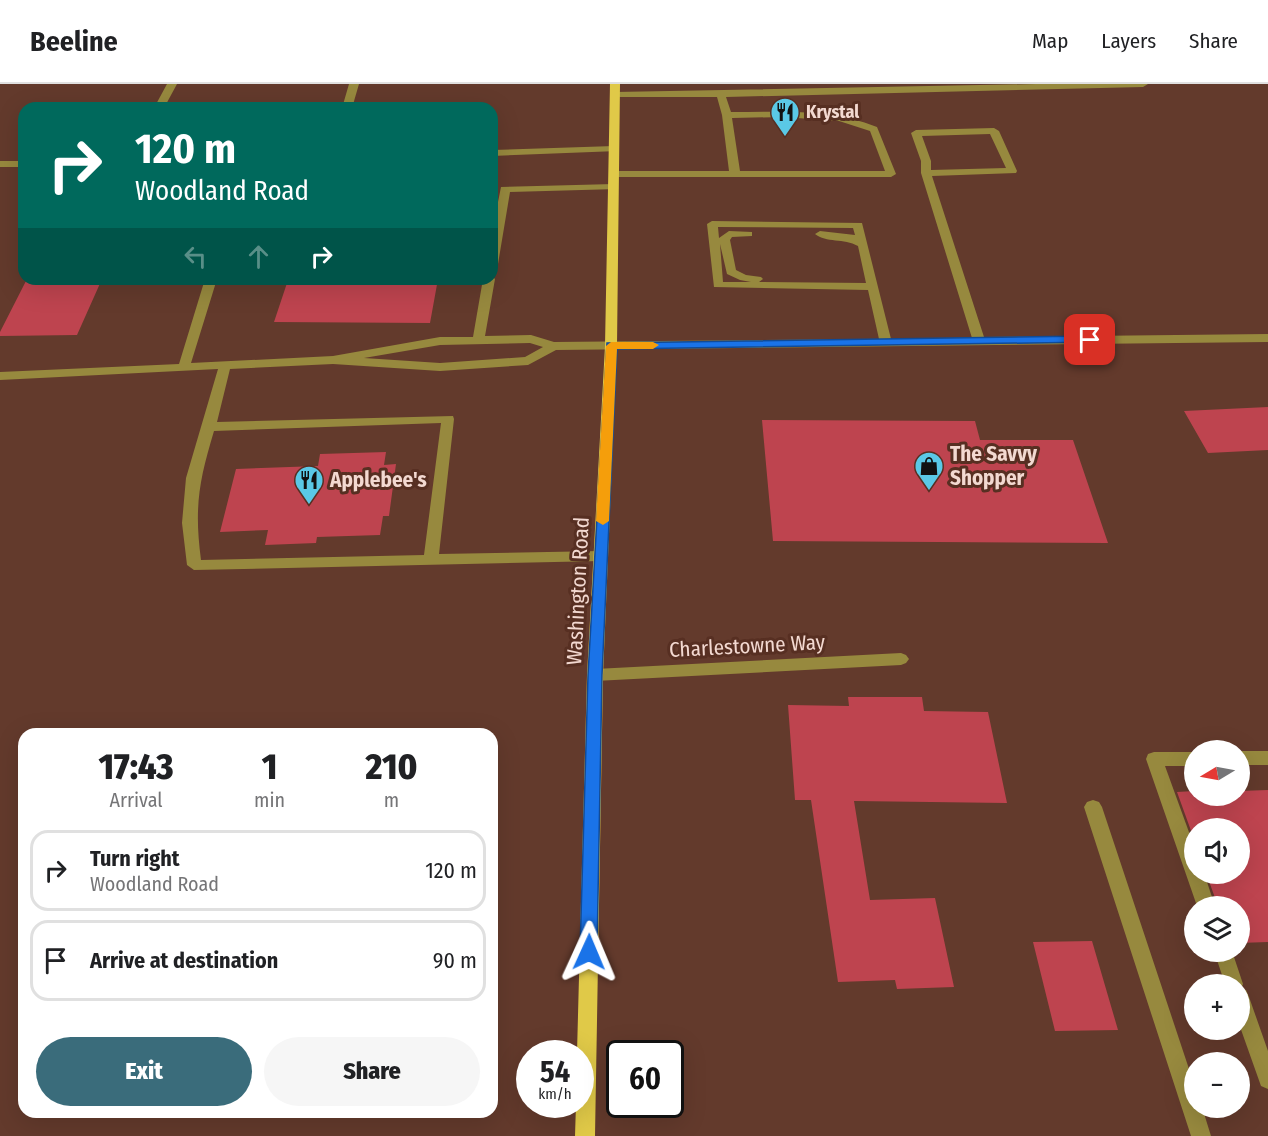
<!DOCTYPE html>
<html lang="en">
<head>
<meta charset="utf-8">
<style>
	body { margin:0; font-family:"Fira Sans Condensed",sans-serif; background:#f6f6f6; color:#202124; height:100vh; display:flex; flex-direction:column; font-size:22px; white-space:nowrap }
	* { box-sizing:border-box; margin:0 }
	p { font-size:20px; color:#757577 }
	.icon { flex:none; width:33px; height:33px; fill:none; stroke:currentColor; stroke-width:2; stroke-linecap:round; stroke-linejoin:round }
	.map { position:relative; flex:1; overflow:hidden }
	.sheet { position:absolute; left:18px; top:644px; width:480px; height:390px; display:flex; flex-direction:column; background:#fff; border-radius:18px; box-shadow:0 6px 24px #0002 }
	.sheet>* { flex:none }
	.top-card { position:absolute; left:18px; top:18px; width:480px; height:183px; border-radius:18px; box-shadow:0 6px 24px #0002; background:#00695c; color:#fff; overflow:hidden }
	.needle { width:39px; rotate:260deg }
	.fabs { position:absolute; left:1184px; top:656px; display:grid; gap:12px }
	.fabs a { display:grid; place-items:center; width:66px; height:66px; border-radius:50%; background:#fff; box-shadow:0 6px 24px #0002; font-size:30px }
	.speed { position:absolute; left:516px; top:956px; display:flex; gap:12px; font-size:30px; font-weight:700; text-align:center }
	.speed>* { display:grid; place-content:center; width:78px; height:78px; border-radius:50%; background:#fff; box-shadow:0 6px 24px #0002; line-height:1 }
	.speed small { font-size:15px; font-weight:400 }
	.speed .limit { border:3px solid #111; border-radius:9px; background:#fff; color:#111 }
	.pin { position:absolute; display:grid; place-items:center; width:51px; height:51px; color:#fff; margin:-26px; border-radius:12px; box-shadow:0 3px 9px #0006 }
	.me { position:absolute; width:66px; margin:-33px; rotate:1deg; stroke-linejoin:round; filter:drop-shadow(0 0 4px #0008) }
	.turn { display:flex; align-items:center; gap:21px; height:126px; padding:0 18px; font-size:27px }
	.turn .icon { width:78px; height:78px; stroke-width:2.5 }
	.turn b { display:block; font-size:42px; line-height:51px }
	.lanes { display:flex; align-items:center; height:57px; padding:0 18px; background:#0003; justify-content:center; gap:30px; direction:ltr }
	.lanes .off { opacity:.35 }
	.eta { display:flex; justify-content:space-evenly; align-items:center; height:102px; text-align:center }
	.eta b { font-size:36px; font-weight:800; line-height:42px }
	.button { display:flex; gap:12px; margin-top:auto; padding:12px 18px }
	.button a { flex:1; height:69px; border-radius:36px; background:#3a6c7b; color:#fff; font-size:24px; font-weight:800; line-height:69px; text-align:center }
	.button a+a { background:#f6f6f6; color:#202124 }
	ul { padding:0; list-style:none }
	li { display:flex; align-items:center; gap:18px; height:81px; margin:0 12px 9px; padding:0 6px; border:3px solid #e0e0e0; border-radius:18px }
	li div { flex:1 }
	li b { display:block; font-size:22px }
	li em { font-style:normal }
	header { display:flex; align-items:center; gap:36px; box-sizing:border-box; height:84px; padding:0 30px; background:#fff; border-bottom:2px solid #e0e0e0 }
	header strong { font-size:28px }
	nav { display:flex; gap:33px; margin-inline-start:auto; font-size:21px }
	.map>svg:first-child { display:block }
</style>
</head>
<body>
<header>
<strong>Beeline</strong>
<nav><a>Map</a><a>Layers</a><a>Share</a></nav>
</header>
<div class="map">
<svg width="1268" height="1052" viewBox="0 0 1268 1052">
	<rect width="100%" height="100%" fill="#633a2c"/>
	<!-- building -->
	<path fill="#be444f" d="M27,195H102L77,251L0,252V248Z
		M328,195H438L430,239L274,238L287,199H326Z
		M1268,323V366L1208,369L1184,327Z
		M762,336L975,337L980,356H1073L1108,459L773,457Z
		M386,368L384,381L396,380L389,432H383L380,451L317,453L316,459L265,461L268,446L220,448L236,385L318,382L320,370Z
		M848,613H922L924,627L988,628L1007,719L854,717L870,816L935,814L954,903L897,905L895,896L838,898L811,716H795L788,621L849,622Z
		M1268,706V858L1239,859V822H1218L1206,789H1239V744H1194V755L1177,708L1194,707V711H1239V707Z
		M1092,857L1118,946L1055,947L1033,858Z"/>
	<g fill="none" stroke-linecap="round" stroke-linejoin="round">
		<!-- minor -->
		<path fill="#97893e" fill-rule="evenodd" d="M167,0H177L164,24H154Z
			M349,0H359L352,24H342Z
			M1036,0H1148L1143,3L726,13L731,28C781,28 830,24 877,43L896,90L891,93H614L609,90L614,87H729L722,31L717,13H612L610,11L615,8ZM783,33L839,37L870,47L885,87H740L732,34Z
			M994,44L999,47L1017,87L1016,89L932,92L984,253L1268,250V258L556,266L528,281L440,287L333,280L230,285L217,338L453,332L454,335L439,470L601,467L608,472L601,477L194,486L187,481L182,439L186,394L218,285L0,296V288L179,280L205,195H217L191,279L333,272L440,253H473L483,195H492V192L495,195L485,252L531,251L554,258L879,255L868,206L714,203L707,140L712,137L862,139L891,255L972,254L921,89V77L911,49L916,46ZM990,50L1006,84L931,86V77L922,52ZM718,143L853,144L855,151L820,147L815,150C826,159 844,154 858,162L866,199L759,198L763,195L761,193L746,191L736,186L730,156L732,153L752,152V148L729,147L719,154ZM720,160L727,190L740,196L751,198H723ZM530,259L543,263L525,273L440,279L364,274L440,261ZM441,339L424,471L201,476C194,423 199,397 214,347Z
			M614,62L618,63V67L492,72V66Z
			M0,77H24V83H0Z
			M614,100L618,101V105L510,108L498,180L492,183V148L501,103Z
			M901,569L906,571L909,575L906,579L901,581L595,597L589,595L587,591L589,587L595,585Z
			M1239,667H1268V681H1239Z
			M1154,668H1194V682H1165L1194,762V789H1204L1215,822H1197L1146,675L1148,670Z
			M1093,716L1099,718L1102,723L1194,1000V1023H1202L1211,1052H1191L1084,723L1087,718Z
			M1214,867H1232L1243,900L1241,905L1246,906L1249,913L1268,967V1005L1261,1002L1239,940V900H1225Z"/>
		<!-- major -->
		<path fill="#e0c948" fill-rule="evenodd" d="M610,0H620L617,262L603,591L595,1052H575L576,1020H580V969H577L587,591L605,262Z"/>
	</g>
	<!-- route -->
	<path fill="#1a73e8" stroke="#114b97" stroke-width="1.5" d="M1090,252L1094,253V258L617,265L602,591L597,868L595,873L589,876L583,873L580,868L588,591L607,259Z"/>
	<!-- slow -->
	<path fill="#f59e0b" d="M611,258H653L659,261L653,265H617L609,437L603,441L596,437L606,262Z"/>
	<!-- icons -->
	<defs>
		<g id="restaurant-pin" transform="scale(1.5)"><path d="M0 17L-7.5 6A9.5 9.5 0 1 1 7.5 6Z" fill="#5ac8e6" stroke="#572f22"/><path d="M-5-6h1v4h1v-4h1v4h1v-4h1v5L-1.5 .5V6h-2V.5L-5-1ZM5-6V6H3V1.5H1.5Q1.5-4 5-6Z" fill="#111"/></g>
		<g id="shop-pin" transform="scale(1.5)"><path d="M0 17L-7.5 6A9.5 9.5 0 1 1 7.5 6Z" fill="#5ac8e6" stroke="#572f22"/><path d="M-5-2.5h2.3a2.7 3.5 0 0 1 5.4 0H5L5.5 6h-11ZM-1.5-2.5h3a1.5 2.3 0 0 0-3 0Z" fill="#111"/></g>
	</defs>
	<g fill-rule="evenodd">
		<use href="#restaurant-pin" x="785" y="28"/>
		<use href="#shop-pin" x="929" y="382"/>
		<use href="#restaurant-pin" x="309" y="396"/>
	</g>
	<g text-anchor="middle" stroke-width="6" stroke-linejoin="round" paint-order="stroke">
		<!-- far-poi labels -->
		<g font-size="18" font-weight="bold" fill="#f3d9d1" stroke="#572f22" text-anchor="start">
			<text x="806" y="34">Krystal</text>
		</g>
		<!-- poi labels -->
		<g font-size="21" font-weight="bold" fill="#f3d9d1" stroke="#572f22" text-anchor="start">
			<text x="950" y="377">The Savvy<tspan x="950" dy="24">Shopper</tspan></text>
			<text x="330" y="403">Applebee's</text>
		</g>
		<!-- street labels -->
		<g font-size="21" fill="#f3d9d1" stroke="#572f22">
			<text transform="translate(578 507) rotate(-87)" y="7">Washington Road</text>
			<text transform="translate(747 562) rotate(-3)" y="7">Charlestowne Way</text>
		</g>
	</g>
</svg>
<div class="fabs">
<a><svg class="needle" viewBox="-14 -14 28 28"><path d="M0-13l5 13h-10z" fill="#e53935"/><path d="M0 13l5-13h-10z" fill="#757577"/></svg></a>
<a><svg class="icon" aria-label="sound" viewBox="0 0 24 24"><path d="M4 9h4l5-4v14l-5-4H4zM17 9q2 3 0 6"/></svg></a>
<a><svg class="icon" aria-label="layers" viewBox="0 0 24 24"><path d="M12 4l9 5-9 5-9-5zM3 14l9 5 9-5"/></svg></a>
<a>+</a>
<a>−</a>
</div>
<div class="speed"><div>54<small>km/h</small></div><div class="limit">60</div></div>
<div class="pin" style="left:1090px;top:256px;background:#d93025"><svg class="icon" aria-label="arrive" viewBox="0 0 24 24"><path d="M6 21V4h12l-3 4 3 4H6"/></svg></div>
<svg class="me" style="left:589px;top:868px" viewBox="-20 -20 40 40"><path d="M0-17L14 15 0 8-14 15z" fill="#1a73e8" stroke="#fff" stroke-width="4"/></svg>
<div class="top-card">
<div class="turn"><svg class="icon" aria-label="right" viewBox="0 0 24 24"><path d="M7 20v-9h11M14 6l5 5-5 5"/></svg><div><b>120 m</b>Woodland Road</div></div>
<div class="lanes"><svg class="icon off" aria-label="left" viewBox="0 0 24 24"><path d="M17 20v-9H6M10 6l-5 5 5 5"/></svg><svg class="icon off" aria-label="ahead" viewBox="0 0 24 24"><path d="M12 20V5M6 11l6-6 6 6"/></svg><svg class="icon" aria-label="right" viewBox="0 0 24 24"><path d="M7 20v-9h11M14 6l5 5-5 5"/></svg></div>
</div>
<section class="sheet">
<div class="eta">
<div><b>17:43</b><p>Arrival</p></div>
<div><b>1</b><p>min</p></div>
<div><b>210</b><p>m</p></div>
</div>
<ul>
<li><svg class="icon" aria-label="right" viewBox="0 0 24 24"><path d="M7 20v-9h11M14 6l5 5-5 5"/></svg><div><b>Turn right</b><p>Woodland Road</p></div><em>120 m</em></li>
<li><svg class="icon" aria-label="arrive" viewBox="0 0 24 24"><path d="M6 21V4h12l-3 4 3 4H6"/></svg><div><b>Arrive at destination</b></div><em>90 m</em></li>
</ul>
<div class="button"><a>Exit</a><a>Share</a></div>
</section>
</div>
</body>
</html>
